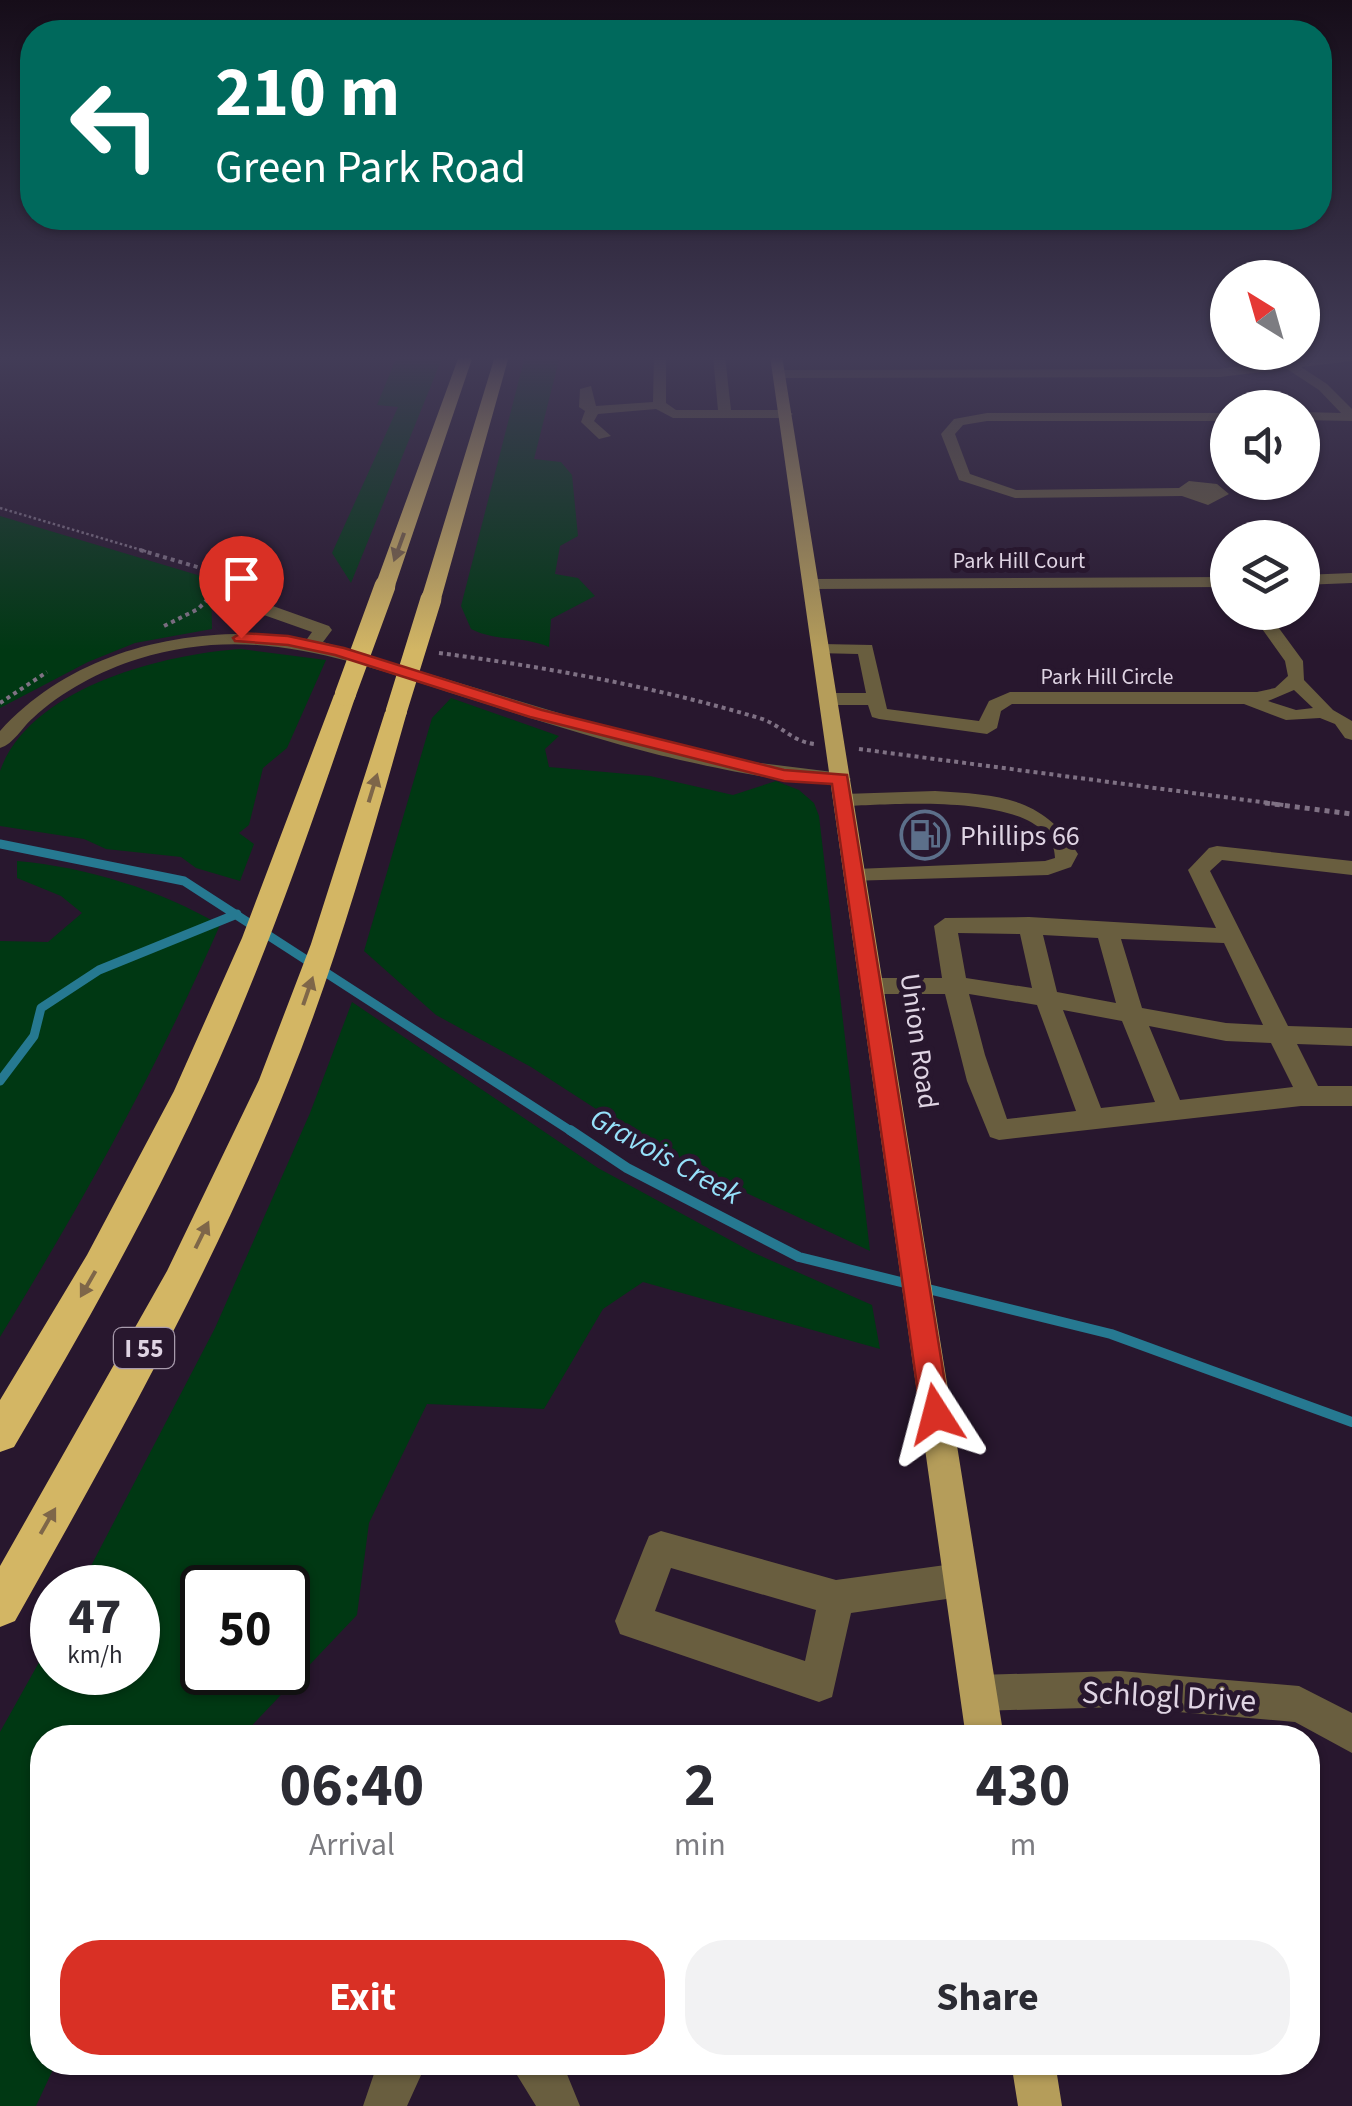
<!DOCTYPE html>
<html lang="en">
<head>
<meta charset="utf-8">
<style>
	body { margin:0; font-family:"Source Sans 3",sans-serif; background:#f2f2f3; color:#2b2b33; height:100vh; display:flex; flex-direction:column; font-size:38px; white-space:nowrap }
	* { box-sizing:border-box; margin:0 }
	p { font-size:32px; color:#7c7c81 }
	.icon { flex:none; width:55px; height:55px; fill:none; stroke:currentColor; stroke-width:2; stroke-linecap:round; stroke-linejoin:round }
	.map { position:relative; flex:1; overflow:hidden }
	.panel { position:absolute; left:30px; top:1725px; width:1290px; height:350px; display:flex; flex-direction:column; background:#fff; border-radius:40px; box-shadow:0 2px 8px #0004 }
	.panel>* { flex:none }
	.banner { position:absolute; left:20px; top:20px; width:1312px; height:210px; border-radius:40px; box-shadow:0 2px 8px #0004; background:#00695c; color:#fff; overflow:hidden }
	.needle { width:65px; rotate:323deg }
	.fabs { position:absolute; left:1210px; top:260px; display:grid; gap:20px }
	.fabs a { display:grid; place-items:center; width:110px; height:110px; border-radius:50%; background:#fff; box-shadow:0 2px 8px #0004; font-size:50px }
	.speed { position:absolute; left:30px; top:1565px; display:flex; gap:20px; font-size:50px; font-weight:700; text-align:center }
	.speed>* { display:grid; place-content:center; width:130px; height:130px; border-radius:50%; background:#fff; box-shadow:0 2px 8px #0004; line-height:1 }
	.speed small { font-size:25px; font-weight:400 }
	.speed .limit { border:5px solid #111; border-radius:15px; background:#fff; color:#111 }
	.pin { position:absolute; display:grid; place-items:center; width:85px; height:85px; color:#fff; margin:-102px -42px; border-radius:50% 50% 50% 0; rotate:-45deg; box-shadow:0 0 10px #0007 }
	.pin .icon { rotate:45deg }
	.me { position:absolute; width:110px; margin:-55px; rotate:351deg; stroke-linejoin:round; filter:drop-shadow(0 0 8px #0008) }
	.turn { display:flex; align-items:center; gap:35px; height:210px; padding:0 30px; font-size:45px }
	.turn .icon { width:130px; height:130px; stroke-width:2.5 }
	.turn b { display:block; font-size:70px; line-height:85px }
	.eta { display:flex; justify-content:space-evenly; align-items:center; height:170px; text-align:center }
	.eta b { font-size:60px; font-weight:700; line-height:70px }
	.action { display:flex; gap:20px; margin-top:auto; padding:20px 30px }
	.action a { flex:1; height:115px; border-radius:40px; background:#d93025; color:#fff; font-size:40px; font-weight:700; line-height:115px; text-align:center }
	.action a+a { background:#f2f2f3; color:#2b2b33 }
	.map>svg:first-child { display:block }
</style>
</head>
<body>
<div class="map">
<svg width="1352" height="2106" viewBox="0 0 1352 2106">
	<rect width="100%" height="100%" fill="#28172e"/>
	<!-- green -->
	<path fill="#003813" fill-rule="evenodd" d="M397,356H443L351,583L332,553L398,407L377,405Z
		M525,356H560L534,459L561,462L572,475L578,536L560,546L555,574L578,578L595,596L551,619L549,647C519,635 497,642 471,629L461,606Z
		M0,516L211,579L212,629L135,643L88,662L0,708Z
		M241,649L326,660L287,748L263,768L249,825L239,833L254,844L240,881L196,868L181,857L106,849L84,839L0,826C0,810 0,785 0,771C30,687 164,654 241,649Z
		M451,698L559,736L545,749L549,767L650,776L733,795L776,781L799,790L814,803L819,816L870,1251L672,1158L531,1067L436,1015L364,951L432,718Z
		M17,861C87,867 160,890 220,925C157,1069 82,1203 0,1337V941L48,942L82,913L61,896L17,878Z
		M352,1002L598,1168L752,1252L872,1305L880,1349L643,1282L603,1309L544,1409L427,1404L369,1523L357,1615L241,1737L42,1738V2062L56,2063L36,2106H0V1732L52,1639V1672H138V1588L80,1587L215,1328L310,1113ZM202,1588H288V1672H202Z"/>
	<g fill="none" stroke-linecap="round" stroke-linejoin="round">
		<!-- stream-far1 -->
		<path stroke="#267991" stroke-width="9" d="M0,844L184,881L574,1133
			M0,1081L34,1036L41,1008L99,970L237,914"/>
		<!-- stream -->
		<path stroke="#267991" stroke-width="10" d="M570,1130L627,1168L799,1257L909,1284
			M924,1288L1111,1334L1352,1422"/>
		<!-- path-far2 -->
		<path stroke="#7f7184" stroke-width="2.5" stroke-dasharray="2.5 2.5" stroke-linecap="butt" d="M0,508L148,552"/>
		<!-- path-far1 -->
		<path stroke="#7f7184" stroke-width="4" stroke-dasharray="4 4" stroke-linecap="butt" d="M140,550L241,580
			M164,626L198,609L223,584
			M439,653C546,667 656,687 759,718C780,724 791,741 814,744
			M0,703L47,672
			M859,749L1284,805"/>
		<!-- path -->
		<path stroke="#7f7184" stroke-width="5" stroke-dasharray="5 5" stroke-linecap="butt" d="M1265,803L1352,814"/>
		<!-- minor -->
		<path fill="#695e3f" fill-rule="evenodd" d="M654,356H666V403L676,410H718L713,356H725L731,410H786L793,414L786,418H673L656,409L598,414L594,421L611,436L599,439L581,422L585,411L579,407L580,389L591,386L596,406L653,402Z
			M1352,356V361L1301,367L1327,384L1352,409V421L1302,420V412L1341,413L1319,390L1287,369L1220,377L780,378L774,374L780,370L1220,369L1287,359Z
			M987,413H1228V421H987L963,425L955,434L970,474L1016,490L1179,488L1189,481L1217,484L1229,494L1208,505L1182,496L1015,498L959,480L941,434L954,419Z
			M1352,573V583L1302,585V575Z
			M1228,577V587L811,589L803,584L811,579Z
			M233,596H245L329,626L332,630L323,642L652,741L743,761L841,773L851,779C832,796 689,762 659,755C588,737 518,714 448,692C341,658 252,624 138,659C100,671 62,691 33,718C22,727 14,744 0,748V731C76,647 198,622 307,639L312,632L233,604Z
			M1250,612H1267L1303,661L1304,680L1333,710L1352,721V740L1345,738L1335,724L1320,718L1286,720L1244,704H1012L1001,711L997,728L987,734L879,719L872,717L868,705H829L820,699L829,693H866L858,654L816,653V645L822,644L872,645L887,709L979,721L989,701L1010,692H1257L1275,688L1288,676L1285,661ZM1294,690L1313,708L1296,710L1268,701Z
			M935,791C998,795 1043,796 1078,854L1071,867L1048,875L848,881L845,876L856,869L1045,861L1055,858C1054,789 889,805 844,806L834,800L844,794Z
			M1217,846L1352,861V875L1222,860L1210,871L1288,1026L1352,1028V1046L1297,1044L1318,1086H1352V1106H1301L999,1140L990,1137L967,1081L945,994H872L860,986L872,978H942L934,926L945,918L1029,917L1216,928L1188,870L1209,848ZM958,933L1020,934L1032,988L966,978ZM1043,935L1098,938L1116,1003L1057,992ZM1121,939L1224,943L1263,1025L1226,1023L1142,1008ZM969,994L1037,1005L1076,1111L1007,1119L985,1055ZM1063,1010L1122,1021L1155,1102L1101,1108ZM1149,1026L1226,1041L1271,1043L1293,1087L1180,1100Z
			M661,1531L836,1580L960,1563L972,1568L977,1580L972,1592L960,1597L851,1613L832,1697L819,1702L620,1634L615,1621L644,1548L649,1536ZM671,1568L816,1610L805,1661L655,1611Z
			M1120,1671L1299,1686L1352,1713V1753L1295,1722L1120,1707L978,1711L965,1706L960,1693L965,1680L978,1675Z
			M378,2062H427L407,2106H363Z
			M509,2062H562L580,2106H536Z"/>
		<!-- major -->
		<path fill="#b59d5a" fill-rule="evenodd" d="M770,356H782L1004,1738H966Z
			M1011,2062H1055L1062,2106H1018Z"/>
		<!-- highway -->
		<path fill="#d3b664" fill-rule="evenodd" d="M459,356H473L395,586L378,590L375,586Z
			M495,356H509L441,599L424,603L421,599Z
			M345,688L356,695C317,808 279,920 232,1030C171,1174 94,1312 14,1447L0,1452V1400L87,1255L174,1091L242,938L334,695Z
			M396,705L407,712C372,836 337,961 289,1080C214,1268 114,1445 15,1621L0,1627V1566L167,1271L259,1080L311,944L385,712Z"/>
		<!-- highway-bridge -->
		<path stroke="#d3b664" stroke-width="21" d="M345,695L385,586
			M396,712L431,599"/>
	</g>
	<!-- one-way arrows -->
	<defs><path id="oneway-solid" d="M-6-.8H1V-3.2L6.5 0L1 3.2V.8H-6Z" transform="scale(2.5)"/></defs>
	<g fill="#7e6649">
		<use href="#oneway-solid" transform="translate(399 547) rotate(110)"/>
		<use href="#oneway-solid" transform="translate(373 788) rotate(-73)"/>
		<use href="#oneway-solid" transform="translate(308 991) rotate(-71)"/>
		<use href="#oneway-solid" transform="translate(202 1235) rotate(-64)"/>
		<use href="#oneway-solid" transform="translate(88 1284) rotate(120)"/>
		<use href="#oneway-solid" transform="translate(48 1521) rotate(-60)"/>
	</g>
	<!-- sky -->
	<linearGradient id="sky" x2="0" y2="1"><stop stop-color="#160d19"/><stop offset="0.55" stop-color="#423c57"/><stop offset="1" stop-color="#423c57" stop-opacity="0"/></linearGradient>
	<rect width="1352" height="651" fill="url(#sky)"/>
	<!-- route -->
	<path fill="#d93025" stroke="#8d1f18" stroke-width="2.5" d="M241,633L288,636L344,648L542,710L784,770L847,775L950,1414L946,1424L936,1428L926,1424L921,1414L832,784L784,781L530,717L335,655L288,645L235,641L233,638Z"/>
	<!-- icons -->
	<defs>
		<g id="fuel-ring" transform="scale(2.5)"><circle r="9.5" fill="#28172e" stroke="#5c6f8a" stroke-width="1.5"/><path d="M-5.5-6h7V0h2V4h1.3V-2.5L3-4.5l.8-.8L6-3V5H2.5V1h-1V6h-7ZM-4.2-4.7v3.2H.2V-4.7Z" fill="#5c6f8a"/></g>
	</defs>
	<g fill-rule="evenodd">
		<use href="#fuel-ring" x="925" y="835"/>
	</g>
	<g text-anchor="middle" stroke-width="10" stroke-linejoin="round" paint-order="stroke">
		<!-- far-street labels -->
		<g font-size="22" fill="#dfd4e3" stroke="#28172e">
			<text x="1019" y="568">Park Hill Court</text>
			<text x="1107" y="684">Park Hill Circle</text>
		</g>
		<!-- shield labels -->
		<rect fill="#28172e" stroke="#a89bad" stroke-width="2.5" x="114" y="1328" width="60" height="40" rx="8"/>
		<g font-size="25" font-weight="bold" fill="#dfd4e3">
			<text x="144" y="1357">I 55</text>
		</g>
		<!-- poi labels -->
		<g font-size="28" fill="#dfd4e3" stroke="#28172e" text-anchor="start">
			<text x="960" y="845">Phillips 66</text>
		</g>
		<!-- street labels -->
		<g font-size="28" fill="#dfd4e3" stroke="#28172e">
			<text transform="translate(920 1041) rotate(82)" y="10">Union Road</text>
		</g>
		<!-- water labels -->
		<g font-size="30" font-style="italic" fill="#96e1fa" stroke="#28172e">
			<text transform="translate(666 1156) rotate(29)" y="10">Gravois Creek</text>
		</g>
		<!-- near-street labels -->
		<g font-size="32" fill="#dfd4e3" stroke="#28172e">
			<text transform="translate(1169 1696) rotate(3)" y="11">Schlogl Drive</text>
		</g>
	</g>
</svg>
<div class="fabs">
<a><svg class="needle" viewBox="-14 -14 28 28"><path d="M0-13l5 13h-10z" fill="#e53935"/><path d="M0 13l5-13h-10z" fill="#7c7c81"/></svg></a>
<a><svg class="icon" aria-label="sound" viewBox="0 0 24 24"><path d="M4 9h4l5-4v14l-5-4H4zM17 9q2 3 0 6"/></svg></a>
<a><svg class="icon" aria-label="layers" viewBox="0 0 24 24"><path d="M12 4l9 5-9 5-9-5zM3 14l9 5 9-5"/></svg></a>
</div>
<div class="speed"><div>47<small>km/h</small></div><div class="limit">50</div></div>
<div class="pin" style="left:241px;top:638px;background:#d93025"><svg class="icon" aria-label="arrive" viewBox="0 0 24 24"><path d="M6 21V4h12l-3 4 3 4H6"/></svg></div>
<svg class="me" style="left:936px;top:1414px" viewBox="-20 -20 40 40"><path d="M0-17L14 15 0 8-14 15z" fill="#d93025" stroke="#fff" stroke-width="4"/></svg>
<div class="banner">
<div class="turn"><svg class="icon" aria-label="left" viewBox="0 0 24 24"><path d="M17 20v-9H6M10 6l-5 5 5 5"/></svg><div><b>210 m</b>Green Park Road</div></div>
</div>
<section class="panel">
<div class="eta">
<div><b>06:40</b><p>Arrival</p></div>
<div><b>2</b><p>min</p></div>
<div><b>430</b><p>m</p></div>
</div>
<div class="action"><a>Exit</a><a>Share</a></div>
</section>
</div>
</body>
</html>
